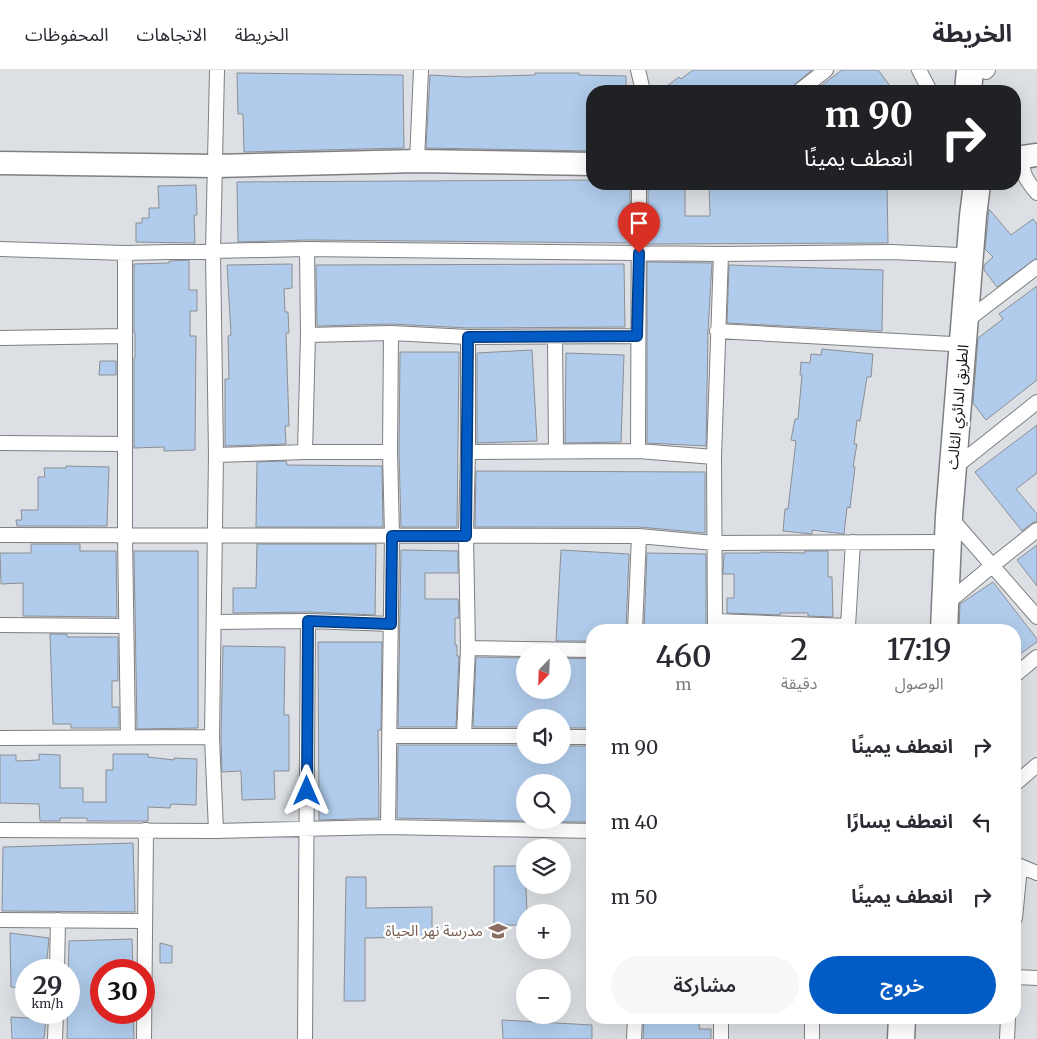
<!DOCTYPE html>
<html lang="ar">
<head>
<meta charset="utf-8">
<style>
	body { margin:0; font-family:Merriweather,"Noto Sans Arabic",serif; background:#f7f7f7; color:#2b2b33; direction:rtl; height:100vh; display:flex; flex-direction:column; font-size:19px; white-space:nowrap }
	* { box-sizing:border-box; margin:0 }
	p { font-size:16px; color:#7c7c81 }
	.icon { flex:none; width:28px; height:28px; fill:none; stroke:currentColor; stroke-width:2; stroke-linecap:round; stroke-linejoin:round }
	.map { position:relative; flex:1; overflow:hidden; direction:ltr }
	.details { position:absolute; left:586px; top:554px; width:435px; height:400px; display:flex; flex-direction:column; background:#fff; border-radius:20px; box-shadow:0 5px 20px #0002; direction:rtl }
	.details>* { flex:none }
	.banner { position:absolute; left:586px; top:15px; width:435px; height:105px; border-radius:20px; box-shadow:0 5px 20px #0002; direction:rtl; background:#202124; color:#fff; overflow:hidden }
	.needle { width:32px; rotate:203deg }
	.fabs { position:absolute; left:516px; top:574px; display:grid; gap:10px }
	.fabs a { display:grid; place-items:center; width:55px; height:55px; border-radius:50%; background:#fff; box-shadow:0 5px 20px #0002; font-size:25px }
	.speed { position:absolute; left:15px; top:889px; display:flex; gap:10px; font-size:25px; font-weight:700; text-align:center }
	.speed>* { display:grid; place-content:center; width:65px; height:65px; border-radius:50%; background:#fff; box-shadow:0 5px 20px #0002; line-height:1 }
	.speed small { font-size:12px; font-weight:400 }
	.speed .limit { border:8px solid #d22; background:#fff; color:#111 }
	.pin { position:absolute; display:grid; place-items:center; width:42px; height:42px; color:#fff; margin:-51px -21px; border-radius:50% 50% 50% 0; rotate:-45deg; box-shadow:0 0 5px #0007 }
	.pin .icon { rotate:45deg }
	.me { position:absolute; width:55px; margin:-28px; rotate:0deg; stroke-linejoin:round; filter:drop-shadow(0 0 4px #0008) }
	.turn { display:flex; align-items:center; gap:18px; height:105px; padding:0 25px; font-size:22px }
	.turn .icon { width:65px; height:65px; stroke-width:2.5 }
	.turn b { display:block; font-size:35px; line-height:42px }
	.eta { display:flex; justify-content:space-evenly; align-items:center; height:85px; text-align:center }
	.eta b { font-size:30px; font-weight:600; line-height:35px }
	.cta { display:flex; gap:10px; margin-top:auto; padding:10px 25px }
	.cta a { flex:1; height:58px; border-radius:30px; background:#035bc5; color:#fff; font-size:20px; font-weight:600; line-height:58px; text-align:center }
	.cta a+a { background:#f7f7f7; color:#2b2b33 }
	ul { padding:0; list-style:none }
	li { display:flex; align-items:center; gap:15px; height:75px; padding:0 25px }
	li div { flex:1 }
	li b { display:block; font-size:19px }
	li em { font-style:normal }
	header { display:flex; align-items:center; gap:30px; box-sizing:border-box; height:70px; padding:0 25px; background:#fff; border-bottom:1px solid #e1e1e2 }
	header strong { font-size:24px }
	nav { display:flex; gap:28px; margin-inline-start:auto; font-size:18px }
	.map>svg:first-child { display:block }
</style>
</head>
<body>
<header>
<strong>الخريطة</strong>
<nav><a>الخريطة</a><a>الاتجاهات</a><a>المحفوظات</a></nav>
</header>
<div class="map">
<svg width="1037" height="969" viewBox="0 0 1037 969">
	<rect width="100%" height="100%" fill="#dcdfe3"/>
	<!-- building -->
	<path fill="#b0cbeb" stroke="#8c8f92" d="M693,0H812L787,21H660L679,7L681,9Z
		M842,0H878L894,21H814Z
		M237,3L403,5L404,78L244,82L243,44H238Z
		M535,3H579V5L626,6V21H592V81L426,78L430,5L466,7L535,5Z
		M592,110V114H625V116H630V173L307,170L238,172L237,112Z
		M196,115L197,145H194L195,173L136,172V153H142V148H149V138H159L158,116Z
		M685,115V146H710L709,115H887L888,173L648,174V116Z
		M989,139L1011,165L1033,149L1037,154V188L997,217L984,200V195L993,187L985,179Z
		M189,190V220H197V241H190V266H196L195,380L164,381V377L134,378V288H135V263H134V194L169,193V191Z
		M647,192L712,193L708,261L706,376L647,373Z
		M292,194V218L284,219L285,242H288L289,263H286L289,356H285L286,374L225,376V309H229L228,266L231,265L227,195Z
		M624,194L625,257L468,258L391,254L317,256L316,195Z
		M729,195L883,200L882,261L727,253Z
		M1037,216V310L986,350L973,333L978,268L1003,249L999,244Z
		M822,279L873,284L871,307H867L860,351L857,350L854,374H857L853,397H855L850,438L847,437L844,464L812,460V464L783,461L785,439H788L796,371L791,370L795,349H798L802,305H800L801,292L810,293L811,284L821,285Z
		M532,280L537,371L477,373V283Z
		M400,282H459L457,457H401L399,382Z
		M566,283L624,285L621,372L565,373Z
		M100,291H116V305H99Z
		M1037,355V403L1016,419L1037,444V451L1032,453L1022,461L975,402Z
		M286,391L287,395L382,396L383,457H256L257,392Z
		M66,396L109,397L107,456H17L16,450H22L21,440H38V407H45L44,398H66Z
		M476,401L705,402V463L639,457H475Z
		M31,474H80V481H116L117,547L23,546V513L1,514L0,483H31Z
		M257,474H376L375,545L308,542L233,543V518H256Z
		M1037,475V516L1017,490Z
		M401,480L458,481V503H425V529H458L459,548H455V575H457V586H459L456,657H398Z
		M561,480L629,484L626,560H592V571H556Z
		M134,481H198V658L137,659Z
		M805,481H828V507H832L833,547L808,546V543H780V545L727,543V528H734V504H723L724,483H760V482L805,483Z
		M647,483L706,484V560H644Z
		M993,512L1037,569V572L1020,584L1015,577V560H1002L998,554L990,560H959L960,534Z
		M50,564H67V567H118V611H112V637H119V658H71V654H53Z
		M318,572H382L381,660H378L379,748L319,750Z
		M223,576L285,577L284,645H289V701H274L275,729L242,730L241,701L222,702L221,667Z
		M476,587L525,588V620H562V588L592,589V658H562V648H525V657H473Z
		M398,675H525V685H562V676H592V752H562V712H525V751L397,748Z
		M39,684L60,685V718H83V732H106V700H113V684H148V687L174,690V688L197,689L196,735L171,734L170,738L148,737V751H87V748H60V751H40L39,734L0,733V685H16V691L39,690Z
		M133,773L135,842L2,841L3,777Z
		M494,796H525L527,842H525V855H494Z
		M346,807H366V838L432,837V867L365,868V931H344Z
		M10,863L49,868L46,900H26V919L11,917Z
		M132,869L133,900H101V942H133L134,969H67L69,871Z
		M160,873L172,876V893H160Z
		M11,947L46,949L44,969H12Z
		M644,948H700L699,959H711V969H643Z
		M502,950L592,955V969H503Z"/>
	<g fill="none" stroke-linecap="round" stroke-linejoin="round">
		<!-- street casing -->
		<g stroke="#7d7f83" stroke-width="16">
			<path id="street" d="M638,0L643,21
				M919,0L930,21
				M986,2L988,0
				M799,21L826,0
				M1022,87C1022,104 1026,110 1037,123
				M417,91L421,0
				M0,179L125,183L307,179L721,184L891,182L959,185
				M125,183V465L128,667
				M965,252L1037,197
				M717,261L952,274
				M308,265L391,263L468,267L637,266
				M555,267L556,381
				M0,268L124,266
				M0,373L125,374
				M638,381L639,114
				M305,382L308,265L307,179
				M468,382L638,381L714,387
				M216,385L305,382H390
				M954,398L1037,332
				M950,447L1037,547
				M0,465L639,466L714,473L936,472
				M946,534L993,495L1037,460
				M715,551L848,556V560
				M214,552L308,551L391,554
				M0,555L126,556
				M848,556L853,472
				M635,560L639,466
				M715,560L714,387L721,184
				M468,578L592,580
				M1015,605L1037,587
				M464,665L468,578L466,466L468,382V267
				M391,666H525
				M562,667H592
				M0,668L212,667
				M1015,714L1037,695
				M388,757L392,466L390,382L391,263
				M0,760L216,761L388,757L592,761
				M216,761L212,667L216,385L213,182L217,0
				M1015,794L1037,803
				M1015,848L1020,797
				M0,850L144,851
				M57,900L58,850
				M1015,907L1037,908
				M812,948V969
				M55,969L56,942
				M144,969L146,760
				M305,969L308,551
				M634,969L635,948
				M721,969V948
				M1007,969L1008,948"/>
		</g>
		<!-- primary casing -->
		<g stroke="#7d7f83" stroke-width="25">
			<path id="primary" d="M1015,88L1037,85
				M0,93L215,96L417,91L592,94"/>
		</g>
		<!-- highway casing -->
		<g stroke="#7d7f83" stroke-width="29">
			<path id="highway" d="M968,21L970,0
				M944,560L949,446L973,146L977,114
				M901,969L902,948"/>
		</g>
		<!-- street -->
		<use href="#street" stroke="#fff" stroke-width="14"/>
		<!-- primary -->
		<use href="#primary" stroke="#fff" stroke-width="22"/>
		<!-- highway -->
		<use href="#highway" stroke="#fff" stroke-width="26"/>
	</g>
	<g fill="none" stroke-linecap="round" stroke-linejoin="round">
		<!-- route casing -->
		<g stroke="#023b80" stroke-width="12">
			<path id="route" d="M307,721L308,551L391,554L392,466H466L468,267L637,266L639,183"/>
		</g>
		<!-- route -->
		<use href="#route" stroke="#035bc5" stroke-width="9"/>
	</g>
	<!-- icons -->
	<defs>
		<g id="school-bare" transform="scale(1.5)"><path d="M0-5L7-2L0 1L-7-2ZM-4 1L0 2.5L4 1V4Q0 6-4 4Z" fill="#8d6e63" stroke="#fff" stroke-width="2.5" paint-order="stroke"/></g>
	</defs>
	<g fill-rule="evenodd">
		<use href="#school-bare" x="498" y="861"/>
	</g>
	<g text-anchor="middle" stroke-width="5" stroke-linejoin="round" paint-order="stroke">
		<!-- street labels -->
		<g font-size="15" fill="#101112" stroke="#fff">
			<text transform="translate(958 337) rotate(-85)" y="5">الطريق الدائري الثالث</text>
		</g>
		<!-- education labels -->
		<g font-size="15" fill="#785e54" stroke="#fff" text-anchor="end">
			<text x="483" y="866">مدرسة نهر الحياة</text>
		</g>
	</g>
</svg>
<div class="fabs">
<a><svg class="needle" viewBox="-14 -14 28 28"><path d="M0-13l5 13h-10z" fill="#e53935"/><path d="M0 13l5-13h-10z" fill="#7c7c81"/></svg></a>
<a><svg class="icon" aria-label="sound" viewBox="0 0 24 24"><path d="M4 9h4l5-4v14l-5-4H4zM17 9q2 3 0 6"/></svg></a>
<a><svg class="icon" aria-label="search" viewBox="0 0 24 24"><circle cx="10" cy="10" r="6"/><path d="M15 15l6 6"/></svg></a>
<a><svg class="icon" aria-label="layers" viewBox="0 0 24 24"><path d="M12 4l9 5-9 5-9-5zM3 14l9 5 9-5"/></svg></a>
<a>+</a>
<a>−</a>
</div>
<div class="speed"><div>29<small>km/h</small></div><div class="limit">30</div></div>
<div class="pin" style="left:639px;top:183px;background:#d93025"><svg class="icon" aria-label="arrive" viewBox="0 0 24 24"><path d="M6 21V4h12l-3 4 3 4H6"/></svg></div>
<svg class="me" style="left:307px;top:721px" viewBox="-20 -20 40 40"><path d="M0-17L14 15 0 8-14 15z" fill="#035bc5" stroke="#fff" stroke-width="4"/></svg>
<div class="banner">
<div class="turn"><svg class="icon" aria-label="right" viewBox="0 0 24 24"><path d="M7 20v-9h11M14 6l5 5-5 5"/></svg><div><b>90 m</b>انعطف يمينًا</div></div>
</div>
<section class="details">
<div class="eta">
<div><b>17:19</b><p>الوصول</p></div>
<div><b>2</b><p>دقيقة</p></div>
<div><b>460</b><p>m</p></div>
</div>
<ul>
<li><svg class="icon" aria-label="right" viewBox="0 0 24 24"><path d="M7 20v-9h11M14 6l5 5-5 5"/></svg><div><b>انعطف يمينًا</b></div><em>90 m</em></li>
<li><svg class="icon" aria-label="left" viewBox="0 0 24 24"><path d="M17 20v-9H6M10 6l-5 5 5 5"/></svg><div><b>انعطف يسارًا</b></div><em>40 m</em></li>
<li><svg class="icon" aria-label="right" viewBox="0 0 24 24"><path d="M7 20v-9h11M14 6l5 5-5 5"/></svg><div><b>انعطف يمينًا</b></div><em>50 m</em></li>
</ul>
<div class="cta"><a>خروج</a><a>مشاركة</a></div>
</section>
</div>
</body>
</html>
